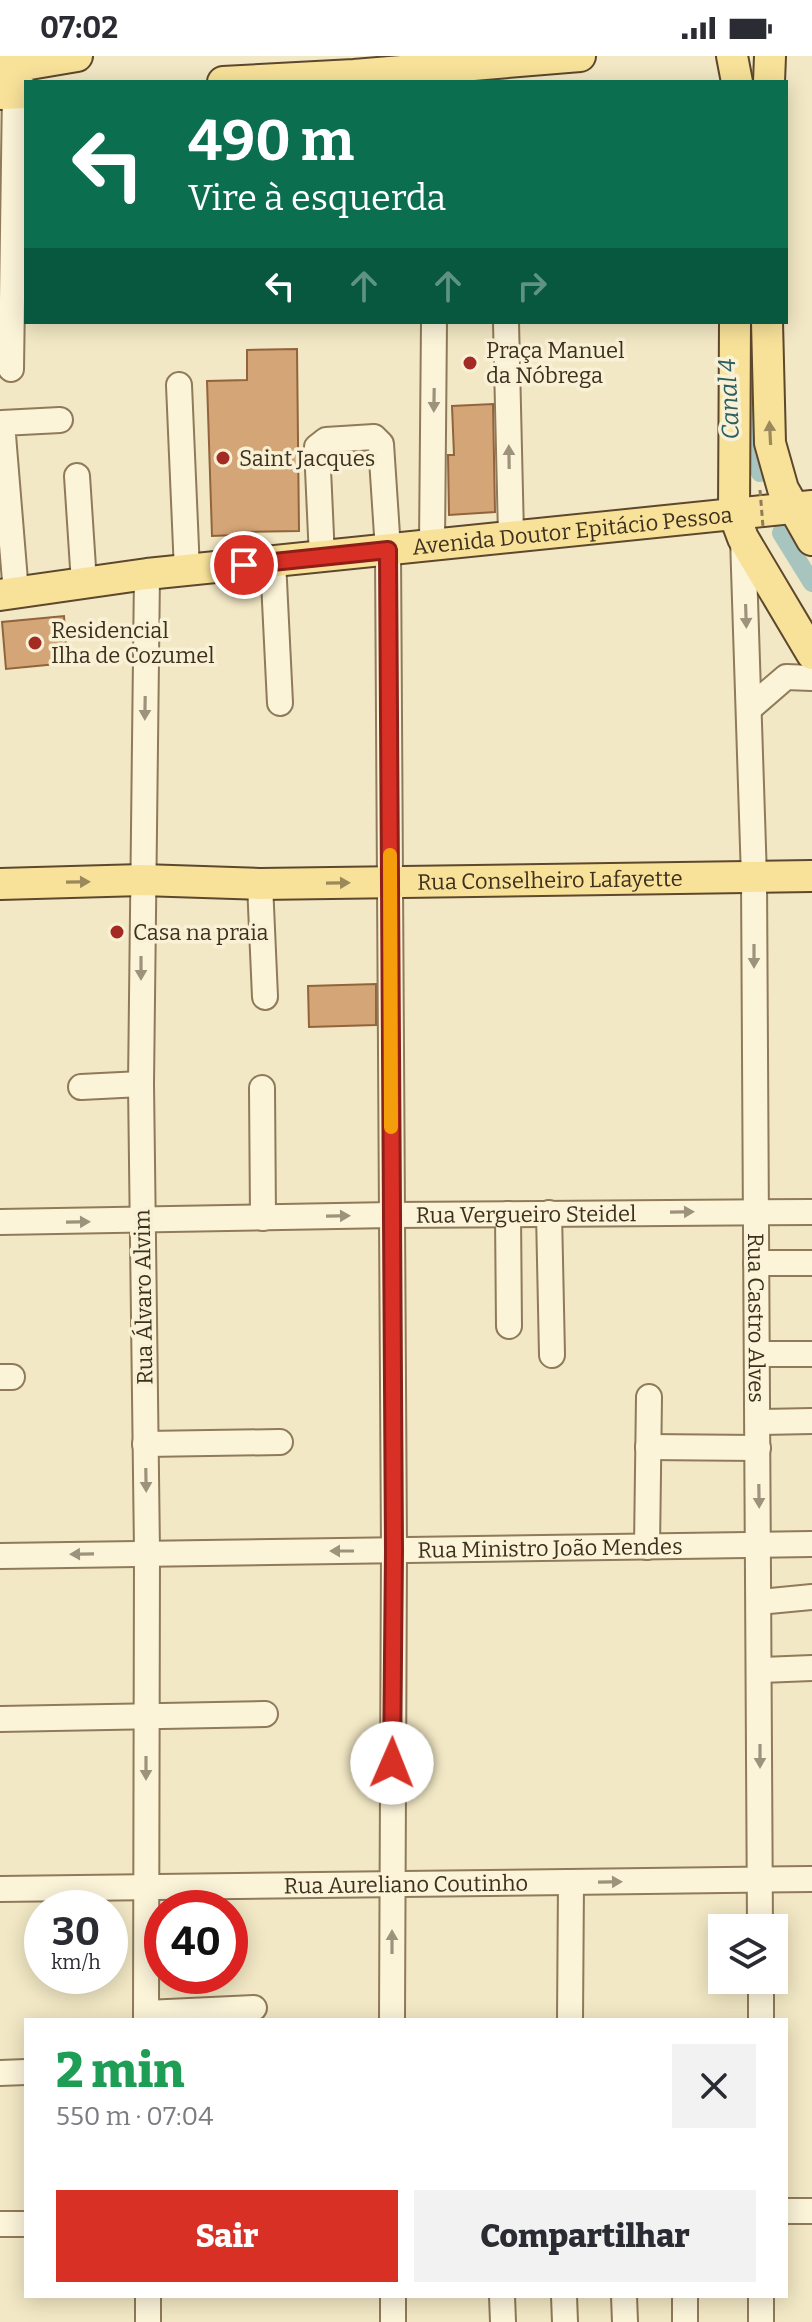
<!DOCTYPE html>
<html lang="pt">
<head>
<meta charset="utf-8">
<style>
	body { margin:0; font-family:Bitter,serif; background:#f2f2f3; color:#2b2b33; height:100vh; display:flex; flex-direction:column; font-size:30px; white-space:nowrap }
	* { box-sizing:border-box; margin:0 }
	p { font-size:26px; color:#7c7c81 }
	.icon { flex:none; width:44px; height:44px; fill:none; stroke:currentColor; stroke-width:2; stroke-linecap:round; stroke-linejoin:round }
	.map { position:relative; flex:1; overflow:hidden }
	.details { position:absolute; left:24px; top:1962px; width:764px; height:280px; display:flex; flex-direction:column; background:#fff; border-radius:0px; box-shadow:0 4px 20px #0003 }
	.details>* { flex:none }
	.banner { position:absolute; left:24px; top:24px; width:764px; height:244px; border-radius:0px; box-shadow:0 4px 20px #0003; background:#0b6e4f; color:#fff; overflow:hidden }
	.tools { position:absolute; left:708px; top:1858px; display:grid; gap:16px }
	.tools a { display:grid; place-items:center; width:80px; height:80px; border-radius:0px; background:#fff; box-shadow:0 4px 20px #0003; font-size:40px }
	.speed { position:absolute; left:24px; top:1834px; display:flex; gap:16px; font-size:40px; font-weight:700; text-align:center }
	.speed>* { display:grid; place-content:center; width:104px; height:104px; border-radius:50%; background:#fff; box-shadow:0 4px 20px #0003; line-height:1 }
	.speed small { font-size:20px; font-weight:400 }
	.speed .limit { border:12px solid #d22; background:#fff; color:#111 }
	.pin { position:absolute; display:grid; place-items:center; width:68px; height:68px; color:#fff; margin:-34px; border:4px solid #fff; border-radius:50%; box-shadow:0 2px 8px #0007 }
	.me { position:absolute; width:88px; margin:-44px; rotate:1deg; stroke-linejoin:round; filter:drop-shadow(0 0 6px #0008) }
	.turn { display:flex; align-items:center; gap:28px; height:168px; padding:0 32px; font-size:36px }
	.turn .icon { width:104px; height:104px; stroke-width:2.5 }
	.turn b { display:block; font-size:56px; line-height:68px }
	.lanes { display:flex; align-items:center; height:76px; padding:0 32px; background:#0003; justify-content:center; gap:40px; direction:ltr }
	.lanes .off { opacity:.35 }
	.round { display:grid; place-items:center; flex:none; width:84px; height:84px; border-radius:0px; background:#f2f2f3 }
	.overview { display:flex; align-items:center; justify-content:space-between; height:136px; padding:0 32px }
	h1 { font-size:48px; font-weight:800; line-height:60px; color:#1e9e55 }
	.primary-button { display:flex; gap:16px; margin-top:auto; padding:16px 32px }
	.primary-button a { flex:1; height:92px; border-radius:0px; background:#d93025; color:#fff; font-size:32px; font-weight:800; line-height:92px; text-align:center }
	.primary-button a+a { background:#f2f2f3; color:#2b2b33 }
	.status { display:flex; justify-content:space-between; align-items:center; height:56px; padding:0 40px; background:#fff; direction:ltr }
	.status svg { height:22px; fill:currentColor }
	.map>svg:first-child { display:block }
</style>
</head>
<body>
<div class="status"><b>07:02</b><svg viewBox="0 0 49 12"><path d="M0 12V9h3v3zM5 12V6h3v6zM10 12V3h3v9zM15 12V0h3v12zM26 1h20v11H26zM47 4h2v5h-2z"/></svg></div>
<div class="map">
<svg width="812" height="2266" viewBox="0 0 812 2266">
	<rect width="100%" height="100%" fill="#f2e8c5"/>
	<g fill="none" stroke-linecap="round" stroke-linejoin="round">
		<!-- canal -->
		<path stroke="#a7c5be" stroke-width="18" d="M750,266L751,368L760,417
			M781,477L812,527"/>
	</g>
	<!-- building -->
	<path fill="#d4a577" stroke="#91643c" stroke-width="2" d="M297,293L299,475L237,476V479L212,480L207,325L247,324V294Z
		M493,348L495,456L449,459L448,399H454L452,350Z
		M64,560L67,607L6,613L2,566Z
		M376,928V969L309,971L308,930Z"/>
	<g fill="none" stroke-linecap="round" stroke-linejoin="round">
		<!-- minor casing -->
		<g stroke="#8f7a59" stroke-width="28">
			<g id="minor">
				<path d="M506,266L511,479"/>
				<path d="M11,313L15,37"/>
				<path d="M179,329L187,515"/>
				<path d="M77,420L84,527"/>
				<path id="s1" d="M743,482L754,822L760,1872"/>
				<path d="M432,487L434,266"/>
				<path d="M322,502L317,391L326,384L374,381L381,388L388,494L394,1495L392,1964"/>
				<path d="M273,505L280,647"/>
				<path d="M16,537L2,367L60,364"/>
				<path d="M750,652L786,621L812,622"/>
				<path d="M260,828L265,941"/>
				<path d="M81,1031L141,1028"/>
				<path d="M262,1032L263,1162"/>
				<path d="M549,1157L552,1299"/>
				<path d="M508,1158L509,1270"/>
				<path id="s2" d="M0,1166L392,1159L812,1156"/>
				<path d="M756,1207H812"/>
				<path d="M757,1298H812"/>
				<path d="M0,1321H12"/>
				<path d="M758,1366L812,1365"/>
				<path d="M145,1388L280,1386"/>
				<path d="M648,1391L758,1392"/>
				<path d="M647,1491L649,1341"/>
				<path id="s3" d="M0,1500L812,1488"/>
				<path d="M760,1546L812,1541"/>
				<path d="M760,1614L812,1612"/>
				<path d="M0,1663L265,1658"/>
				<path id="s4" d="M0,1833L812,1823"/>
				<path d="M761,1924V1964"/>
				<path d="M146,1957L254,1952"/>
				<path d="M146,1964L147,1496L141,1028L147,518"/>
				<path d="M570,1964L571,1826"/>
				<path d="M0,2017L26,2016"/>
				<path d="M786,2155H812"/>
				<path d="M0,2168H26"/>
				<path d="M148,2240V2266"/>
				<path d="M502,2240L503,2266"/>
				<path d="M564,2240L565,2266"/>
				<path d="M624,2240L625,2266"/>
				<path d="M685,2240V2266"/>
				<path d="M393,2266V2240"/>
				<path d="M761,2266V2240"/>
			</g>
		</g>
		<!-- major casing -->
		<g stroke="#5d472d" stroke-width="34">
			<g id="major">
				<path d="M732,0L737,26"/>
				<path d="M0,13L77,0"/>
				<path d="M223,26L354,19L580,0"/>
				<path d="M769,26L770,0"/>
				<path d="M0,38L26,37"/>
				<path d="M735,266L734,458L743,482L812,598"/>
				<path d="M767,266L770,387L783,433L812,484"/>
				<path id="s5" d="M0,539L147,518L812,450"/>
				<path id="s6" d="M0,828L142,824L260,828L812,820"/>
			</g>
		</g>
		<!-- minor -->
		<use href="#minor" stroke="#fcf4d9" stroke-width="24"/>
		<!-- major -->
		<use href="#major" stroke="#f8e29a" stroke-width="30"/>
		<!-- path-bridge -->
		<path stroke="#8f7a59" stroke-width="3" stroke-dasharray="6 4" stroke-linecap="butt" d="M760,434L763,471"/>
	</g>
	<!-- one-way arrows -->
	<defs><path id="oneway-solid" d="M-6-.8H1V-3.2L6.5 0L1 3.2V.8H-6Z" transform="scale(2)"/></defs>
	<g fill="#9d927c">
		<use href="#oneway-solid" transform="translate(434 344) rotate(91)"/>
		<use href="#oneway-solid" transform="translate(509 401) rotate(-91)"/>
		<use href="#oneway-solid" transform="translate(746 560) rotate(88)"/>
		<use href="#oneway-solid" transform="translate(145 652) rotate(91)"/>
		<use href="#oneway-solid" transform="translate(754 900) rotate(90)"/>
		<use href="#oneway-solid" transform="translate(141 912) rotate(90)"/>
		<use href="#oneway-solid" transform="translate(682 1156) rotate(-1)"/>
		<use href="#oneway-solid" transform="translate(338 1160) rotate(-1)"/>
		<use href="#oneway-solid" transform="translate(78 1166) rotate(-1)"/>
		<use href="#oneway-solid" transform="translate(146 1424) rotate(89)"/>
		<use href="#oneway-solid" transform="translate(759 1440) rotate(89)"/>
		<use href="#oneway-solid" transform="translate(342 1495) rotate(180)"/>
		<use href="#oneway-solid" transform="translate(82 1498) rotate(179)"/>
		<use href="#oneway-solid" transform="translate(760 1700) rotate(90)"/>
		<use href="#oneway-solid" transform="translate(146 1712) rotate(90)"/>
		<use href="#oneway-solid" transform="translate(610 1826) rotate(-1)"/>
		<use href="#oneway-solid" transform="translate(392 1886) rotate(-90)"/>
	</g>
	<g fill="#9b895c">
		<use href="#oneway-solid" transform="translate(770 377) rotate(-93)"/>
		<use href="#oneway-solid" transform="translate(78 826) rotate(-1)"/>
		<use href="#oneway-solid" transform="translate(338 827) rotate(-1)"/>
	</g>
	<g fill="none" stroke-linecap="round" stroke-linejoin="round">
		<!-- route casing -->
		<g stroke="#8d1f18" stroke-width="20">
			<path id="route" d="M244,509L388,494L394,1495L392,1707"/>
		</g>
		<!-- route -->
		<use href="#route" stroke="#d93025" stroke-width="14"/>
		<!-- slow -->
		<path stroke="#f59e0b" stroke-width="14" d="M390,799L391,1071"/>
	</g>
	<!-- markers -->
	<g fill="#a42b23" stroke="#f9f1d5" stroke-width="3">
		<circle cx="470" cy="307" r="8"/>
		<circle cx="223" cy="402" r="8"/>
		<circle cx="35" cy="587" r="8"/>
		<circle cx="117" cy="876" r="8"/>
	</g>
	<g text-anchor="middle" stroke-width="7" stroke-linejoin="round" paint-order="stroke">
		<!-- poi labels -->
		<g font-size="22" fill="#3e301e" stroke="#f9f1d5" text-anchor="start">
			<text x="486" y="302">Praça Manuel<tspan x="486" dy="25">da Nóbrega</tspan></text>
			<text x="239" y="410">Saint Jacques</text>
			<text x="51" y="582">Residencial<tspan x="51" dy="25">Ilha de Cozumel</tspan></text>
			<text x="133" y="884">Casa na praia</text>
		</g>
		<!-- street labels -->
		<g font-size="22" fill="#3e301e" stroke="#f9f1d5">
			<text dy="8" stroke="none"><textPath href="#s5" startOffset="576">Avenida Doutor Epitácio Pessoa</textPath></text>
			<text dy="8" stroke="none"><textPath href="#s6" startOffset="550">Rua Conselheiro Lafayette</textPath></text>
			<text dy="8" stroke="none"><textPath href="#s2" startOffset="526">Rua Vergueiro Steidel</textPath></text>
			<text transform="translate(143 1241) rotate(-91)" y="8">Rua Álvaro Alvim</text>
			<text dy="8" stroke="none"><textPath href="#s1" startOffset="780">Rua Castro Alves</textPath></text>
			<text dy="8" stroke="none"><textPath href="#s3" startOffset="550">Rua Ministro João Mendes</textPath></text>
			<text dy="8" stroke="none"><textPath href="#s4" startOffset="406">Rua Aureliano Coutinho</textPath></text>
		</g>
		<!-- water labels -->
		<g font-size="24" font-style="italic" fill="#2c5f5f" stroke="#f9f1d5">
			<text transform="translate(729 343) rotate(-93)" y="8">Canal 4</text>
		</g>
	</g>
</svg>
<div class="tools">
<a><svg class="icon" aria-label="layers" viewBox="0 0 24 24"><path d="M12 4l9 5-9 5-9-5zM3 14l9 5 9-5"/></svg></a>
</div>
<div class="speed"><div>30<small>km/h</small></div><div class="limit">40</div></div>
<div class="pin" style="left:244px;top:509px;background:#d93025"><svg class="icon" aria-label="arrive" viewBox="0 0 24 24"><path d="M6 21V4h12l-3 4 3 4H6"/></svg></div>
<svg class="me" style="left:392px;top:1707px" viewBox="-20 -20 40 40"><circle r="19" fill="#fff"/><path d="M0-13L10 11 0 6-10 11z" fill="#d93025"/></svg>
<div class="banner">
<div class="turn"><svg class="icon" aria-label="left" viewBox="0 0 24 24"><path d="M17 20v-9H6M10 6l-5 5 5 5"/></svg><div><b>490 m</b>Vire à esquerda</div></div>
<div class="lanes"><svg class="icon" aria-label="left" viewBox="0 0 24 24"><path d="M17 20v-9H6M10 6l-5 5 5 5"/></svg><svg class="icon off" aria-label="ahead" viewBox="0 0 24 24"><path d="M12 20V5M6 11l6-6 6 6"/></svg><svg class="icon off" aria-label="ahead" viewBox="0 0 24 24"><path d="M12 20V5M6 11l6-6 6 6"/></svg><svg class="icon off" aria-label="right" viewBox="0 0 24 24"><path d="M7 20v-9h11M14 6l5 5-5 5"/></svg></div>
</div>
<section class="details">
<div class="overview"><div><h1>2 min</h1><p>550 m · 07:04</p></div><a class="round"><svg class="icon" aria-label="close" viewBox="0 0 24 24"><path d="M6 6l12 12M18 6L6 18"/></svg></a></div>
<div class="primary-button"><a>Sair</a><a>Compartilhar</a></div>
</section>
</div>
</body>
</html>
